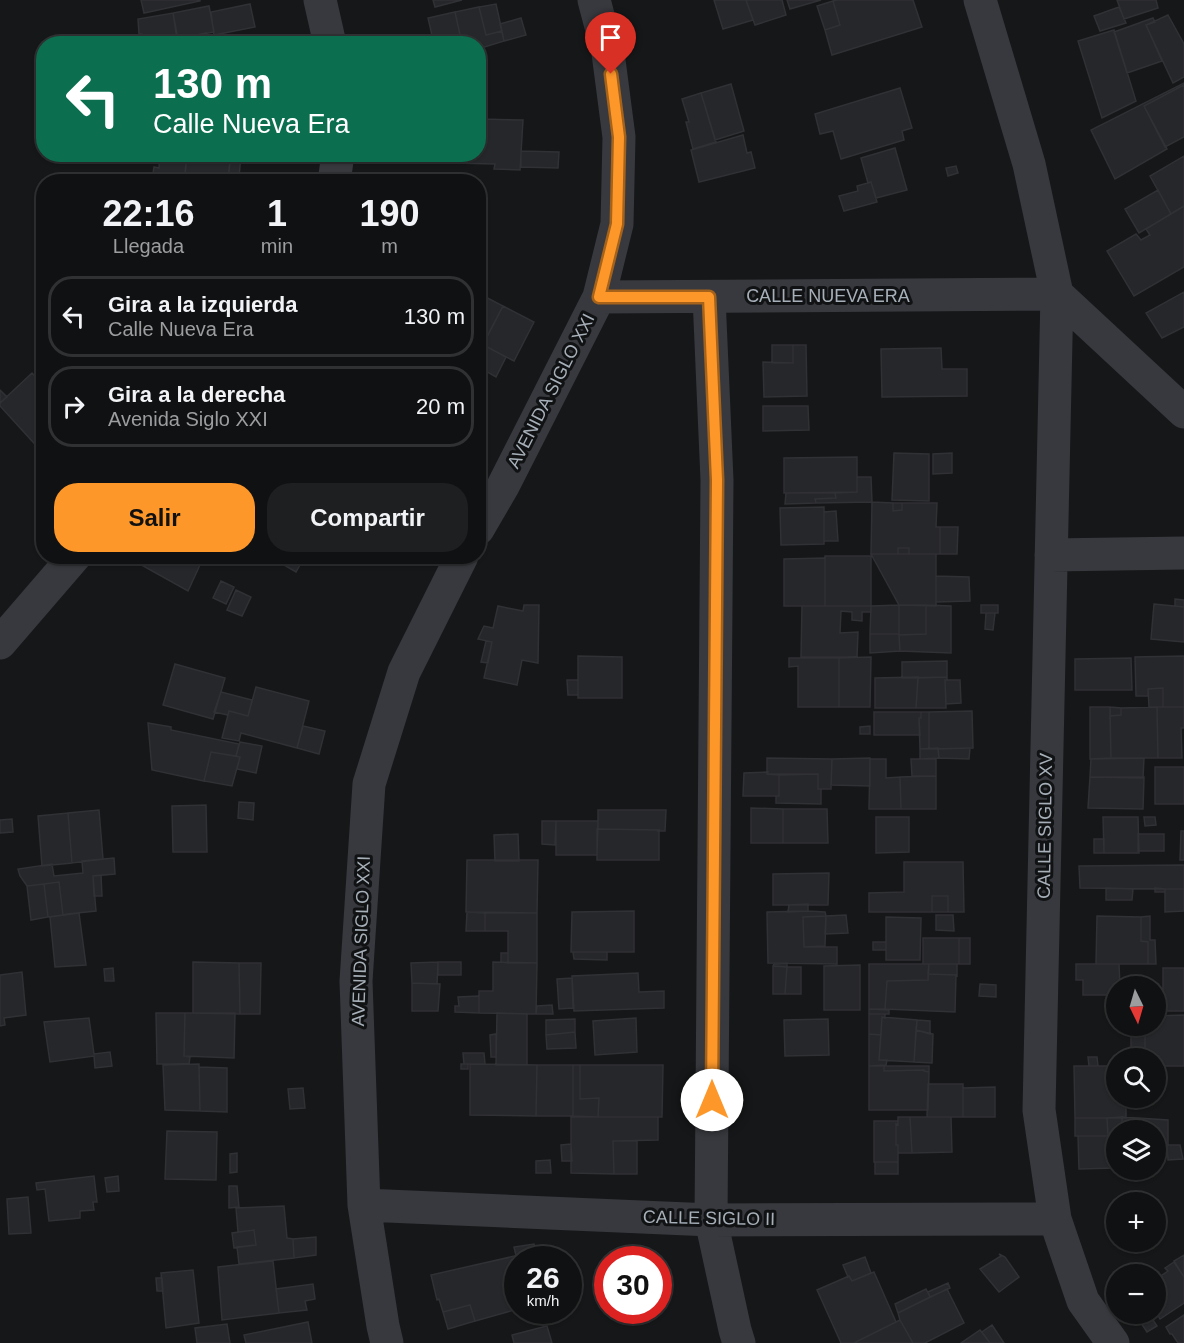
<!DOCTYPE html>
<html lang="es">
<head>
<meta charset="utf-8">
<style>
	body { margin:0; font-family:Helvetica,sans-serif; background:#1e1f20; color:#f1f3f6; height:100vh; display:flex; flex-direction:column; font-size:22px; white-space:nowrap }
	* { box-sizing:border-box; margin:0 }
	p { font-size:20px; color:#9c9d9f }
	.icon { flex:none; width:33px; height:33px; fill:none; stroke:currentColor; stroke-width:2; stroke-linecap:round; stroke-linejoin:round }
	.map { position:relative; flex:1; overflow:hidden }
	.details { position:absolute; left:36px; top:174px; width:450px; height:390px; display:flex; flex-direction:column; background:#101112; border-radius:24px; box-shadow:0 2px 4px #0004,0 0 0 2px #303132 }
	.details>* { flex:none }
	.guide { position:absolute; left:36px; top:36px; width:450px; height:126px; border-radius:24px; box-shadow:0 2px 4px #0004,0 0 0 2px #303132; background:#0b6e4f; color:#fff; overflow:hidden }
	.needle { width:39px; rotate:175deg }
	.controls { position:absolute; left:1106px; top:976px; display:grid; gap:12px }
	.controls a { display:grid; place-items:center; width:60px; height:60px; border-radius:50%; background:#101112; box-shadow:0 2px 4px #0004,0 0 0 2px #303132; font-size:30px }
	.speed { position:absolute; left:504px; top:1246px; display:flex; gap:12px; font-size:30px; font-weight:700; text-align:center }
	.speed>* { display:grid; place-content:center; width:78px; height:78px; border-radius:50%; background:#101112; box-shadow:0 2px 4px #0004,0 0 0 2px #303132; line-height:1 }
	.speed small { font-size:15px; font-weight:400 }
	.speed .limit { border:9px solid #d22; background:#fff; color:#111 }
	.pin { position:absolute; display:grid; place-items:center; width:51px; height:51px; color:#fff; margin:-62px -26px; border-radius:50% 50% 50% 0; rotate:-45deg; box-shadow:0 0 6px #0007 }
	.pin .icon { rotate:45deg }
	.me { position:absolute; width:66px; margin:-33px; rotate:0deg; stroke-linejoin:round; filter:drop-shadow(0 0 4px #0008) }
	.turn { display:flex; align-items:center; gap:21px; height:126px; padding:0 18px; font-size:27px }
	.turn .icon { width:78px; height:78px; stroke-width:2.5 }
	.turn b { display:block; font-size:42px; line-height:51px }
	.eta { display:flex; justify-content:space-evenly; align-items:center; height:102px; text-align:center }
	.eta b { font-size:36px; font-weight:700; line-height:42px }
	.primary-button { display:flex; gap:12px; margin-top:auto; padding:12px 18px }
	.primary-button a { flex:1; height:69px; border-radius:24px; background:#fd972a; color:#111; font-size:24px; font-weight:700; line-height:69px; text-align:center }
	.primary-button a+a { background:#1e1f20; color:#f1f3f6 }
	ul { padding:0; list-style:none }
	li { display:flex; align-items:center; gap:18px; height:81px; margin:0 12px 9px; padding:0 6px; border:3px solid #303132; border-radius:24px }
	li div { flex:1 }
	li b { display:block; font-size:22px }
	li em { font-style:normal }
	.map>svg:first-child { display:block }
</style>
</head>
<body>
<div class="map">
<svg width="1184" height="1343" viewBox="0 0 1184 1343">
	<rect width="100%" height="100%" fill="#161718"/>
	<!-- building -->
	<path fill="#26272a" stroke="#303135" stroke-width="1.5" d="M141,0H200V1L144,13Z
		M433,0H462L435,7Z
		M714,0H746L753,20L723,29Z
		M746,0H782L786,15L755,25Z
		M787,0H821L790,9Z
		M837,0H913L922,27L832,55L825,30L840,25L833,1Z
		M1117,0H1156L1158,8L1124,19Z
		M833,1L840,25L825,30L817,6Z
		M250,4L255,27L214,35L211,12Z
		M496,4L502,31L486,35L479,7Z
		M209,6L214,32L177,39L173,13Z
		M479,7L486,35L502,31L504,41L478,49V44H462L455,12Z
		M1119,7L1126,23L1100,31L1094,16Z
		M455,12L462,44H434L428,18Z
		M173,13L179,44H144L142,34H139L138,19Z
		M1168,15L1184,44V77L1173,83L1146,25Z
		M521,18L526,35L504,41L500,24Z
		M1153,18L1155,22L1146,25L1162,61L1127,73L1114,32Z
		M1114,30L1136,101L1102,118L1078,41Z
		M206,33L207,44H179L178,39Z
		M1184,83V85L1144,106L1167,149L1115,179L1091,130Z
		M731,84L744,131L715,140L701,93Z
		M1184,85V137L1165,147L1144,106Z
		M900,88L912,128L902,131L904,140L841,159L833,131L820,134L815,114Z
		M701,93L716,142L693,149L686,122H689L682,99Z
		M478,119L523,120L520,170L494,169L495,164L454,163L455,155H444L478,154Z
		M743,135L747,153L751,152L755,168L699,182L691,150Z
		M895,148L907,190L876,198L871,182L868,183L861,158Z
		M521,151L559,152L558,168L521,167Z
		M160,154H187L185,176H182L181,182L152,180L154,167L159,168Z
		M187,154H231L228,180L185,173Z
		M231,154H241L239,178L228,177Z
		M428,154L455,155L454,159L428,158Z
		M1184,156V206L1171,214L1150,176Z
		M956,166L958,173L948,176L946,168Z
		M871,182L877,202L844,211L839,196L858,191L857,186Z
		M1158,190L1171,214L1139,233L1125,209Z
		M1184,206V267L1134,296L1107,251L1136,234L1141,240L1150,235L1146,229Z
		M1184,292V327L1162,338L1146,313Z
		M478,293L503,306L483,344L478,342Z
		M503,306L534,322L514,361L483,345Z
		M478,342L506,357L496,377L484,370L478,378Z
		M772,345H793V363H772Z
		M793,345H806L807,396L764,397L763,362L793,363Z
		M941,348L942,369H967V396L882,397L881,349Z
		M32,373L44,386L43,453L0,406V403Z
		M0,390L7,397L0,403Z
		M763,406H808L809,430L763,431Z
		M894,453L929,454V501L892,500Z
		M952,453V473L933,474V454Z
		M857,457V492L784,493V458Z
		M857,477H871L872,502L816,503L815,499L836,498L835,493L857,492Z
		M786,493H835L836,498L815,499L816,503L785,504Z
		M872,502L893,503V511L902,510V503H937L936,527H940V554H909V548H898V554H871Z
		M893,503H902V510L893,511Z
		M824,507V544L781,545L780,508Z
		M836,511L838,541H824V512Z
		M940,527H958L957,554H940Z
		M898,548H909V554H898Z
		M871,554H936V606L899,605Z
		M140,556H190L200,565L188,591L136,562Z
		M204,556H216L212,562Z
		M279,556H305L296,572L279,562Z
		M825,556H871V606H825Z
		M825,558V606H784V559Z
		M936,576L969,577L970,601L936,602Z
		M221,581L234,587L226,604L213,598Z
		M236,590L251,597L242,616L227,610Z
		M1175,599L1184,600V607L1175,606Z
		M1154,604L1184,607V642L1151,639Z
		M524,605H539L538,663L522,660L517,685L484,678L492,642L478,639L484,626L493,628L498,606L523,611Z
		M899,605V634H870L871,606Z
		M899,605H926V634L899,635Z
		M926,605L951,606V653L900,651L899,635L926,634Z
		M981,605H998V613H981Z
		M802,606H871V612H862V621L852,620V612L841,611L840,633L858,632L857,657H801Z
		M986,613H995L993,630L985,629Z
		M870,634H899L900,651L870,653Z
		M486,641L492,642L488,663L481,662Z
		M578,656L622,657V698H578Z
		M1184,656V707H1163V688L1148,689V696H1136L1135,657Z
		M871,657L870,707H839V658Z
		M789,658H839V707H798V666L789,667Z
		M1131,658L1132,690H1075V659Z
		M947,661V677L902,678V662Z
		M175,664L225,678L213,719L163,705Z
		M918,677L916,708H875V678Z
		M947,677V680H945L946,708H916L918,678Z
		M567,680H578V695H568Z
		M945,680H960L961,703L946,704Z
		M256,687L309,701L297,748L241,733L239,741L222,738L229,711L248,716Z
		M1163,688V707H1149L1148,689Z
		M221,692L252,700L248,716L229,711L228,715L214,712Z
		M1090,707H1110L1111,758L1090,759Z
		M1110,707L1121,708V715L1110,716Z
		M1157,707L1158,758H1111L1110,716L1121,715V708Z
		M1157,707H1184V728H1181L1182,758H1158Z
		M972,711L973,748L929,749V712Z
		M874,712H921V718H919L920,735H874Z
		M921,712H929V749H920L919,718H921Z
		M148,723L171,727V730L239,744L236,756L211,752L204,781L152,770Z
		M303,726L325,731L319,754L297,748Z
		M870,726V734H860V727Z
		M240,742L262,746L256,773L237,769L240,757L236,756Z
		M938,748L939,758L920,759V749Z
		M970,748L969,759L939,758L938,749Z
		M211,752L240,757L232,786L204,781Z
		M767,758L832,759L831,789H818V774H767Z
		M870,758V786L831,785L832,759Z
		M1144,758L1143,778L1090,777L1091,759Z
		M870,759H886V778L900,777L901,809H869Z
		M911,759H936V776H912Z
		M1155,767H1184V804H1155Z
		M768,772L767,774L779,775V796H743L744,773Z
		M818,774V789H821V804L776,803V796H779V775Z
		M936,776V809H901L900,777Z
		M1090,777H1144L1143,809L1088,808Z
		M239,802L254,803L253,820L238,818Z
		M206,805L207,852H173L172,806Z
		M751,808L783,809V843H751Z
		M783,809H827L828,843H783Z
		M99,810L103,859L72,863L68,813Z
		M598,810H666L665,831H658L659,830L598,829Z
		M68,813L72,863L42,866L38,816Z
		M876,817H909V852L876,853Z
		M1103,817H1138L1139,853H1104Z
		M1144,817H1155L1156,825L1145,826Z
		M12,819L13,832L0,833V820Z
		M542,821H556L555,845L542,844Z
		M556,821H598L597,855H556Z
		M597,829L659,830V860H597Z
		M1181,831H1184V860H1180Z
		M518,834L519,861H495L494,835Z
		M1138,834H1164V851H1138Z
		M1094,839H1104V853H1094Z
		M114,858L115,874L93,876L96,911L67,914L63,915L59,882L27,886L20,876L18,869L52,864L54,876L83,873L82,861Z
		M467,860H538L537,913L466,912Z
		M904,862H963L964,912H948V896H932V912H869V893L904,892Z
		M1184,865V889L1080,888L1079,866Z
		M829,873L828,905H773V874Z
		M101,875L102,896H94L93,876Z
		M59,882L63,915L48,917L44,884Z
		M44,884L48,917L31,920L27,886Z
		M1106,888L1133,889L1132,900H1106Z
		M1155,888L1165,889V892H1155Z
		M1165,889H1184V911L1165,912Z
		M932,896H948V912H932Z
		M808,904V911L788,912L789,905Z
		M634,911V952H571L572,912Z
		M808,911L825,912L826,916L803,917L804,947H837V964L768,963L767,912Z
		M467,912L485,913V931H466Z
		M79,913L86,965L55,967L50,917Z
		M485,913H537V963H508V931H485Z
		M846,915L848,933L825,934L826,916Z
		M936,915H953L954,931L936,930Z
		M826,916L825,946L804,947L803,917Z
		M1097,916L1141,917V941L1148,942V964H1096Z
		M1150,916V940H1155L1156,964H1148V942L1141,941V917Z
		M886,917L921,918L920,960H886Z
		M923,938H959V964H923Z
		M959,938H970V964H959Z
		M873,942H886V950H873Z
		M573,952H607V960L574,959Z
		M501,953H508V963L501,962Z
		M193,962L239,963L240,1014L193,1013Z
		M438,962H461V975H438Z
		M438,962L437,984L412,983L411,963Z
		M493,962L537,963L536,1014L479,1013V991H493Z
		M239,963H261L260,1014H240Z
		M787,963V967L773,966L774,964Z
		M869,964H929L928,980L887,981L885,1009H869Z
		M929,964H957V977L956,975L928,974Z
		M1076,964H1119L1120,987H1116V995H1083V980H1076Z
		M860,965V1010H824V966Z
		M773,966L787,967L785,994H773Z
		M787,967H801V994H785Z
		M113,968L114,981H105L104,969Z
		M1163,968H1184V1011H1163Z
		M22,972L26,1015L4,1018L5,1025L0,1026V975Z
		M638,973L639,992L664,991V1008L574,1011L572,976Z
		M928,974L956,975L955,1012L885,1009L887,981L928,980Z
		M572,978L573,1008L559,1009L557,979Z
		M412,983L440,984L438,1011H412Z
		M980,984L996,985V997L979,996Z
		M479,996V1013L455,1012V1006H459L458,997Z
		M552,1005L553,1014H536L537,1006Z
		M869,1009L889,1010V1014H869Z
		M156,1013H185L184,1056L190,1057L189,1064H157Z
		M185,1013H235L234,1058L184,1056Z
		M497,1013L527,1014V1065H496Z
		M869,1014H885V1018L882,1017L881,1035L869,1034Z
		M1184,1015V1066H1155V1059H1145V1026H1155V1016Z
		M882,1017L917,1020L914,1062L879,1060Z
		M89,1018L94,1054L110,1052L112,1066L95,1068L94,1056L50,1062L44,1022Z
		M636,1018L637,1052L595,1055L593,1021Z
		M575,1019V1032L546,1035V1020Z
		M828,1019L829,1055L785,1056L784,1020Z
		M917,1020L930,1021V1034L916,1030Z
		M1131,1026H1145V1059H1131Z
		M916,1030L933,1034L932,1063L914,1062Z
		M575,1032L576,1048L547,1049L546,1035Z
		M496,1034V1057H491L490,1035Z
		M869,1034L881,1035L879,1060H887L886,1065L869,1066Z
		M463,1053H484L485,1064H464Z
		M1088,1057H1097L1098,1066H1089Z
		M199,1064L200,1111L165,1110L163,1065Z
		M461,1064H468V1069H461Z
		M470,1064L537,1065L536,1116L470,1115Z
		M537,1065H573V1116H536Z
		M573,1065H580V1099L599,1098L598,1117L573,1116Z
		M580,1065H663L662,1117H598L599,1098L580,1099Z
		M869,1066H884V1071L924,1070V1071L929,1072L928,1110H869Z
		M884,1066H929V1072L924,1071V1070L884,1071Z
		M1074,1066H1116V1098H1126V1118H1075Z
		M199,1067L227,1068V1112L200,1111Z
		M928,1084H963V1117H927Z
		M995,1087V1117H963V1088Z
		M303,1088L305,1108L290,1109L288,1089Z
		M571,1117H658V1140L613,1141L614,1174L571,1173Z
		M898,1117H910L912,1153H898V1145H896V1124L898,1125Z
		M910,1117H951L952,1152L912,1153Z
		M1122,1117L1168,1120V1145L1155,1146V1131H1135V1125L1122,1126Z
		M1122,1117V1131H1116V1168L1079,1169L1078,1136H1108L1107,1118Z
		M1075,1118H1107L1108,1136H1075Z
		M874,1121H898V1125L896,1124V1145H898V1162H874Z
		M1135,1125V1131H1122V1126Z
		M167,1131L217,1132L216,1180L165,1179Z
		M613,1141H637V1174H614Z
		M571,1144L572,1161H562L561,1145Z
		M1167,1145H1180L1183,1159L1168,1160Z
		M237,1153V1172L230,1173V1154Z
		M550,1160L551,1173H536V1161Z
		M875,1162H898V1174H875Z
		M94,1176L97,1202H93L94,1210L80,1211V1218L49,1221L45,1189L37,1190L36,1183Z
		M118,1176L119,1191L107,1192L105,1178Z
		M229,1186H237L239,1207L229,1208Z
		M28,1197L31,1233L9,1234L7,1199Z
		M284,1206L287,1238L293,1239L294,1258L239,1264L237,1247L256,1245L254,1230L238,1232L236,1208Z
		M254,1230L256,1245L234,1248L232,1233Z
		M316,1237V1255L294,1258L293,1239Z
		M534,1244L538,1260H518V1264L514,1247Z
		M999,1254L1005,1257L1019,1277L999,1292L980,1269L1001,1256Z
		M1184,1255V1277L1174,1261Z
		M515,1256L518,1264V1309L475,1321L470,1305L443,1312L439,1299L437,1300L431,1275Z
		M865,1257L871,1273L852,1281L849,1276L848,1277L843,1265Z
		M273,1261L279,1313L222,1320L218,1267Z
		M1174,1262L1184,1277V1303L1160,1319L1155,1311V1280L1168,1271L1165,1268Z
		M193,1270L199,1323L166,1328L161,1273Z
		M874,1272L896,1322L854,1343H841L817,1290L849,1276L852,1281Z
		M156,1278H162L163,1291H157Z
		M948,1283L950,1288L930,1297L928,1292Z
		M313,1284L315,1299L305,1301L307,1310L279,1313L276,1289Z
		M926,1289L930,1297L898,1313L895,1304Z
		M947,1289L964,1323L925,1343H913L900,1320L898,1313Z
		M470,1305L475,1321L448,1329L443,1312Z
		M1149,1314L1157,1326L1147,1332L1139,1320Z
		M1184,1315V1343H1178L1172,1334H1170L1166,1327Z
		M900,1320L913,1343H854Z
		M308,1322L312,1343H246L244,1335Z
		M227,1324L230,1343H197L195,1328Z
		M992,1325L1004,1343H990L982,1332Z
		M547,1326L552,1343H514L512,1335Z
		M980,1330L990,1343H961Z"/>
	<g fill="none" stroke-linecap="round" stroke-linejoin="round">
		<!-- minor -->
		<path stroke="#37393e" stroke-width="33" d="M320,0L330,44
			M980,0L1029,164L1057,294L1184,412
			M334,182L338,154
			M599,297L1057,294L1039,1110L1055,1219L1083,1301L1113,1343
			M709,297L717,480L711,1220L735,1330L739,1343
			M478,529L503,486L599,297L617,224L619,137L608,53L594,0
			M1051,555L1184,553
			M0,643L75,556
			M364,1205L711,1220L1055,1219
			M387,1343L383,1326L364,1205L356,981L369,784L404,672L462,556"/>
	</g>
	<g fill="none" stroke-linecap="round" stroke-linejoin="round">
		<!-- route casing -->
		<g stroke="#a4621b" stroke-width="15">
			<path id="route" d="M611,74L619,137L617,224L599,297H709L717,480L712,1100"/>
		</g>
		<!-- route -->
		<use href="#route" stroke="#fd972a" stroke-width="10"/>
	</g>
	<g text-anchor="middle" stroke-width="6" stroke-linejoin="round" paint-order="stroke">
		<!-- street labels -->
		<g font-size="18" fill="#a7b0b9" stroke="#111213">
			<text x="828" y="302">CALLE NUEVA ERA</text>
			<text transform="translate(551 391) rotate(-63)" y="6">AVENIDA SIGLO XXI</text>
			<text transform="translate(1045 826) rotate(-89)" y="6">CALLE SIGLO XV</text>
			<text transform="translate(361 941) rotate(-88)" y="6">AVENIDA SIGLO XXI</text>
			<text transform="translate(709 1218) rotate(1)" y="6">CALLE SIGLO II</text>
		</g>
	</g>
</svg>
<div class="controls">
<a><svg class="needle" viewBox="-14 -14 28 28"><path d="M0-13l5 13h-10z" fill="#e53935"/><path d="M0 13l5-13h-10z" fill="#9c9d9f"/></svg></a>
<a><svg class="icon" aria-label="search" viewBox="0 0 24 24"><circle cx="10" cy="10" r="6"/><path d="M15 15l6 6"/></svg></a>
<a><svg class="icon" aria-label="layers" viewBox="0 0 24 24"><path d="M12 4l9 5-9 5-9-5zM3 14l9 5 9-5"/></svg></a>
<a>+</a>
<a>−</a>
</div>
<div class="speed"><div>26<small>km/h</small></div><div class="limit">30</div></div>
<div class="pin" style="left:611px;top:74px;background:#d93025"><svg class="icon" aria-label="arrive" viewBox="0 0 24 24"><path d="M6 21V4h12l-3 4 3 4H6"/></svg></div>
<svg class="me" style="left:712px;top:1100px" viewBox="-20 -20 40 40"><circle r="19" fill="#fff"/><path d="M0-13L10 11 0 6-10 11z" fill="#fd972a"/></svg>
<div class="guide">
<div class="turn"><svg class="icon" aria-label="left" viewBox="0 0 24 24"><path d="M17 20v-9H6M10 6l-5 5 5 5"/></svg><div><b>130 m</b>Calle Nueva Era</div></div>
</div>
<section class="details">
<div class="eta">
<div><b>22:16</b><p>Llegada</p></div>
<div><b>1</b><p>min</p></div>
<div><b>190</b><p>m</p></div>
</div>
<ul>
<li><svg class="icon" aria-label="left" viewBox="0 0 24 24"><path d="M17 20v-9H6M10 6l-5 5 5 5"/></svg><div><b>Gira a la izquierda</b><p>Calle Nueva Era</p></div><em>130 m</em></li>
<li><svg class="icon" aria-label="right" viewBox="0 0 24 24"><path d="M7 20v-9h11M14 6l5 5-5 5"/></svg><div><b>Gira a la derecha</b><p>Avenida Siglo XXI</p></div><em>20 m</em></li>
</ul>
<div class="primary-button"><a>Salir</a><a>Compartir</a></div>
</section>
</div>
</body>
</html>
